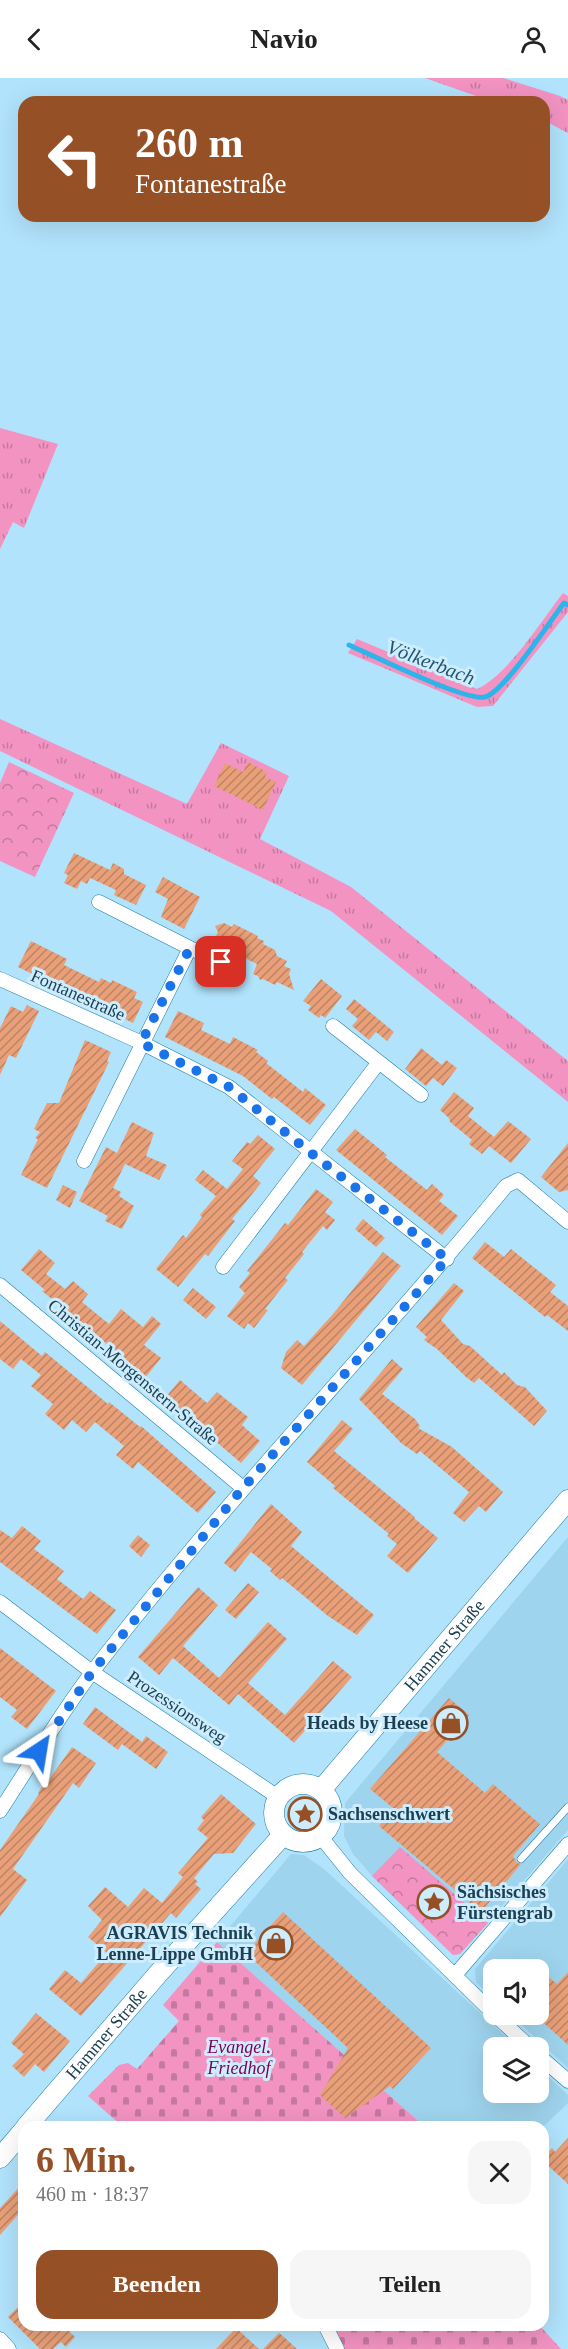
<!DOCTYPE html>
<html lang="de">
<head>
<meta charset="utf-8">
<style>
	body { margin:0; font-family:"Times New Roman",serif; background:#f6f6f6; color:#222; height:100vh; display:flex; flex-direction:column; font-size:22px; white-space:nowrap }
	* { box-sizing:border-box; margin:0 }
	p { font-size:20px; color:#767676 }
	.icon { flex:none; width:33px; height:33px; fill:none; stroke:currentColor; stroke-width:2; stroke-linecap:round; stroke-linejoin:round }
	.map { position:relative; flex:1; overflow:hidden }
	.side { position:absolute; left:18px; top:2043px; width:531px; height:210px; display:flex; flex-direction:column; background:#fff; border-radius:18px; box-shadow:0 6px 24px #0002 }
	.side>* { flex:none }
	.top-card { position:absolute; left:18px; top:18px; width:532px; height:126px; border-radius:18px; box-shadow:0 6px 24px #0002; background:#955026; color:#fff; overflow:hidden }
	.buttons { position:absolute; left:483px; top:1881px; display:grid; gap:12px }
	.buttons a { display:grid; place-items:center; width:66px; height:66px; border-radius:12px; background:#fff; box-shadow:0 6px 24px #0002; font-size:30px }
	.pin { position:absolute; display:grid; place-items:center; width:51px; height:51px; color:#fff; margin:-26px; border-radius:12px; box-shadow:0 3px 9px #0006 }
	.me { position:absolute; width:66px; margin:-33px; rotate:33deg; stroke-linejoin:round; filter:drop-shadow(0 0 4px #0008) }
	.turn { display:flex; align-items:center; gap:21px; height:126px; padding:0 18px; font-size:27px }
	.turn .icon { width:78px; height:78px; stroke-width:2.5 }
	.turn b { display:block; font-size:42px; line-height:51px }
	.round { display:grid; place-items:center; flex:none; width:63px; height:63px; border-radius:18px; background:#f6f6f6 }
	.overview { display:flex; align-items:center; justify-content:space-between; height:102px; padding:0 18px }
	h1 { font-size:36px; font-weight:700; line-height:45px; color:#955026 }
	.primary-button { display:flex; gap:12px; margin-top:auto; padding:12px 18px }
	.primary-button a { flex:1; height:69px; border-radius:18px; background:#955026; color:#fff; font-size:24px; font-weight:700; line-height:69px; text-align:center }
	.primary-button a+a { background:#f6f6f6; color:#222 }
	header { display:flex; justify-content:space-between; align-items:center; height:78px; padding:0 18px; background:#fff; font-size:27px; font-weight:700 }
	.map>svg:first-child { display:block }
</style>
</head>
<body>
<header><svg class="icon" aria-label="back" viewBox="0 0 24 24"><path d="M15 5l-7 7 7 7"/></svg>Navio<svg class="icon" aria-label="person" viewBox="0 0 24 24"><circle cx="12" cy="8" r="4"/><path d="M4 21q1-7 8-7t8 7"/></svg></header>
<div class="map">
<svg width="568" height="2271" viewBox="0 0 568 2271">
	<defs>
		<pattern id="grass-tufts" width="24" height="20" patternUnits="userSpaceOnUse" patternTransform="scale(1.5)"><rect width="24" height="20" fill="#f293c2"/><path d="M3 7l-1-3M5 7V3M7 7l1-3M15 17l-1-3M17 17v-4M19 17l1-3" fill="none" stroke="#c379a0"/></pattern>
		<pattern id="cemetery-stones" width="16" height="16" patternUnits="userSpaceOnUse" patternTransform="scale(1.5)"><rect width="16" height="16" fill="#f293c2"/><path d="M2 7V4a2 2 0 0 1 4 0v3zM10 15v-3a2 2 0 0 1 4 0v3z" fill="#c379a0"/></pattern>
		<pattern id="park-crowns" width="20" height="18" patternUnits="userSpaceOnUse" patternTransform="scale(1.5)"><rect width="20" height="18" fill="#f293c2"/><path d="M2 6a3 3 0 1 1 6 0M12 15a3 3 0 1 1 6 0" fill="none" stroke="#c379a0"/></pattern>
		<pattern id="building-hatch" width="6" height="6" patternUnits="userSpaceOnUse" patternTransform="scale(1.5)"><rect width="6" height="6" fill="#e9a078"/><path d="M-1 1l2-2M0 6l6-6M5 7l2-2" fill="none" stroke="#bc8465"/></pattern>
	</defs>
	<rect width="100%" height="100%" fill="#b1e3fc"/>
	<!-- built -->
	<path fill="#9fd4ee" d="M568,1459V1752L460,1876L453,1877L372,1798L353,1776L344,1758L345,1725Z
		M291,1776L304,1777L324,1791L517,1969L494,1970V2014H538L539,1990L568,2017V2025L543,2049H425L217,1864Z
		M568,1781V1990L511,1937L538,1936V1892H494L493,1920L476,1904L475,1891Z"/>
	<!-- grass -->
	<path fill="url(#grass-tufts)" d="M425,0H503L560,18L568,22V55L545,43L544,24H493Z
		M0,350L58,366L24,450L13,444L0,471Z
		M563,515L568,518V534L493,628L477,629L348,575L357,561L477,611C508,597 541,543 563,515Z
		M0,641L187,726L221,665L289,698L260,761L351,809L568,983V1024L331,833L0,673Z"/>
	<!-- cemetery -->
	<path fill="url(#cemetery-stones)" d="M217,1864L425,2049H123L88,2018L119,1987L128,1985L137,1991L179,1943L163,1927Z
		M334,2247H539L561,2271H342Z"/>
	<!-- park -->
	<path fill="url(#park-crowns)" d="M9,684L74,715L35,799L0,783V705Z
		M400,1769L488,1845L460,1876L453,1877L372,1798Z"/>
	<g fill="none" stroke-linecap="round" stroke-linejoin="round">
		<!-- stream -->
		<path stroke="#2db5ea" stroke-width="5" d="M349,567C372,577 466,624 485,619C504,614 550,543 564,525L568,527"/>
	</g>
	<!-- building -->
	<path fill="url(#building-hatch)" d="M248,684L267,694L265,699L276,704L263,732L214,708L225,685L243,694Z
		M74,775L110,792L113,785L124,791V796L146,807L136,827L114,817L116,812L90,800L87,806L81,803L77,811L64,805L68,797L64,795Z
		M163,799L200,819L184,851L161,839L168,821L155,814Z
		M224,845L232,849L234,846L258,858L257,860L264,863L263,866L275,872L277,878L287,883L284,888L291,891L289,896L294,912L277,904L275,907L263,901L260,902L258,898L253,896L257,886L213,864L218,854L215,848Z
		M31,863L67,881L64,887L99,904L101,900L111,905L112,902L137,914L134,920L143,924L133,945L18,889Z
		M321,901L342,918L325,940L321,937L319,940L308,932L311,928L303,923Z
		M354,921L394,954L387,963L376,954L369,962L352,948L358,941L346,931Z
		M27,927L39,933L16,980L9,977L0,997V950L11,928L23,934Z
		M178,933L204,945L201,952L230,966L233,959L258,972L256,974L268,983L266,985L303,1014L305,1010L326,1027L310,1047L274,1019L272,1021L243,998L165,959Z
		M85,962L111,974L107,983L109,984L47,1110L21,1097L38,1061L35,1060L40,1054L34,1051L47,1025H59Z
		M421,970L442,987L446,982L457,990L443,1008L433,1000L426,1008L405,991Z
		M454,1014L474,1030L468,1038L494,1059L508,1043L531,1061L511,1085L489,1068L482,1076L469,1066L472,1062L450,1044L449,1040L440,1032Z
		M132,1044L154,1055L146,1078L167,1087L159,1102L125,1086L113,1110L121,1114L119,1118L134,1128L122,1151L105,1143L108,1138L79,1123L106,1069L117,1075Z
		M355,1051L387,1077L385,1079L427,1112L432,1106L444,1117L439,1123L458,1138L442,1157L336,1072Z
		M258,1057L275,1071L253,1098L261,1105L232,1141L235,1143L208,1178L205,1176L178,1209L156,1191L183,1157L186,1160L202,1139L200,1137L216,1118L195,1102L203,1092L227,1111L243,1091L232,1083L247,1064L250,1066Z
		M568,1065V1112L559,1114L541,1099Z
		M63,1107L77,1114L70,1130L56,1122Z
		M316,1111L333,1124L325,1134L335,1142L327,1152L323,1148L302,1174L304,1176L285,1200L288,1202L265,1231L268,1232L254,1250L248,1245L244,1251L227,1238L245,1215L239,1209L250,1195L247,1193L285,1145L288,1147Z
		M363,1141L385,1160L376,1169L355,1151Z
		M485,1164L504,1179L511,1171L556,1207L550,1214L568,1228V1253L547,1237L545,1239L472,1180Z
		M39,1171L55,1185L46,1196L65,1211L73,1203L88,1216L82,1224L109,1246L121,1231L143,1249L152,1238L161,1246L144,1267L161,1280L145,1300L98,1258L42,1213L45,1212L21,1192Z
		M383,1174L401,1188L302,1307L281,1290L286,1274L297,1262L304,1268L333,1236Z
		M454,1205L464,1213L441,1242L463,1266L470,1268L502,1297L504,1294L517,1307L525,1309L547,1333L534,1348L479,1300L474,1305L466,1299L437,1271L424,1262L427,1259L416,1249Z
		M193,1210L216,1229L206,1241L183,1222Z
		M0,1243L42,1278L45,1274L108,1326L109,1324L140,1349L141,1348L216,1414L198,1435L138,1384L133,1391L116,1377L124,1368L95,1344L86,1354L72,1342L64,1352L45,1336L53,1326L31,1308L41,1297L21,1281L13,1291L0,1281Z
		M392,1281L403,1291L382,1316L415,1341L420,1348L418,1350L452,1369L503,1414L486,1434L479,1428L464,1444L453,1435L469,1414L420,1373L417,1376L401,1365L359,1321Z
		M180,1302L207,1325L217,1314L248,1339L242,1347L260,1363L241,1385L165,1320Z
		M342,1342L353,1351L334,1373L415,1439L414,1440L438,1460L408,1495L387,1478L397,1466L387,1458L389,1456L333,1410L335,1408L307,1384Z
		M271,1426L302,1454L291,1468L374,1537L357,1557L328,1538L282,1500L280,1502L270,1493L272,1491L251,1474L235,1494L224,1485Z
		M22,1448L41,1463L34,1471L64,1493L57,1501L83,1521L90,1513L116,1532L97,1556L0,1484V1452L12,1460Z
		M138,1457L150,1467L141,1479L129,1468Z
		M248,1505L259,1514L236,1541L225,1532Z
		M198,1509L218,1527L183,1568L219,1600L268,1544L287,1561L248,1605L285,1637L333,1583L352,1599L294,1665L238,1616L229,1627L173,1580L159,1597L138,1579Z
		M0,1570L56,1613L27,1651L11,1639L17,1632L0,1619Z
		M449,1620L469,1637L437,1674L485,1715L493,1706L540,1746L513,1778L517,1785L521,1786L481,1834L379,1748L393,1730L370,1711Z
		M95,1629L142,1664L146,1658L168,1674L156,1691L122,1666L118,1672L83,1646Z
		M72,1669L96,1685L79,1710L73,1705L13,1791L27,1802L0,1839V1772L39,1716L38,1715L45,1704L46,1706Z
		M221,1716L256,1746L233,1775L214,1776L194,1800L198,1804L195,1806L201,1811L176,1840L171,1835L81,1938L49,1911L65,1892L81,1905L107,1875L88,1859L102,1842L88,1828L105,1809L128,1829L144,1810L162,1825L183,1799L178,1795L208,1760L197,1751L204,1742L201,1739Z
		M283,1834L431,1970L393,2011L390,2008L345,2040L320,2017L348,1970L246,1875Z
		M568,1894V1967L534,1936H538V1903L545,1896L557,1906Z
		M36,1935L70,1963L44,1994L35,1986L24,1999L12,1988L24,1976L11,1965Z
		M568,2060V2106L543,2083V2080L552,2070L555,2074Z
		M24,2104V2130L0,2157V2130Z
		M24,2223V2247H63L75,2259L66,2269L61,2264L53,2271H40L8,2239Z
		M236,2250L259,2271H216Z
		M279,2255L284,2259L297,2271H263Z"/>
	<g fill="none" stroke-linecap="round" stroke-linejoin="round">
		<!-- service casing -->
		<g stroke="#1d7fa4" stroke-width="8">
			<path id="service" d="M521,1781L568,1729"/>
		</g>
		<!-- minor casing -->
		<g stroke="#1d7fa4" stroke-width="15">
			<path id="minor" d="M190,870L236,892
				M0,901L142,965L229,1009L447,1181
				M333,948L421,1017
				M84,1083L190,870L99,824
				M223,1189L379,984
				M0,1207L243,1410
				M0,1524L92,1594L278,1719
				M0,1733C30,1687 60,1636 93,1593C223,1424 372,1272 506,1108L518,1102L568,1144
				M321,1759L350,1795L494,1936
				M455,1897L568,1766
				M494,1936L531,1970
				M538,1977L568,2003
				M325,2247L337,2271
				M0,2261L9,2271"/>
		</g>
		<!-- secondary casing -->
		<g stroke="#1d7fa4" stroke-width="21">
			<g id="secondary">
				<circle cx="303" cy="1735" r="29"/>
				<path id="s1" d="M321,1712L568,1422"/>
				<path id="s2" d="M26,2049L157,1897L283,1757"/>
				<path d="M0,2080L24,2052"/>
			</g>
		</g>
		<!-- service -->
		<use href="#service" stroke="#fff" stroke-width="7"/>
		<!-- minor -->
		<use href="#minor" stroke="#fff" stroke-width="14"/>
		<!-- secondary -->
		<use href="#secondary" stroke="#fff" stroke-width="20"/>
	</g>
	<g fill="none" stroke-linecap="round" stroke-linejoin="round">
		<!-- route -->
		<path stroke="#1a73e8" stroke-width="10" stroke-dasharray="0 18" d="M39,1673L92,1594L243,1410L447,1181L311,1075L229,1009L141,965L190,870L221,884"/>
	</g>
	<!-- icons -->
	<defs>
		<g id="shop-ring" transform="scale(1.725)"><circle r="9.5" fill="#cdedfe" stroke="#955026" stroke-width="1.5"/><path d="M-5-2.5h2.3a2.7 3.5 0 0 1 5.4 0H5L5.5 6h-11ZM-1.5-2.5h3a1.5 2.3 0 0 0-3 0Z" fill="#955026"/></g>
		<g id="sight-ring" transform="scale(1.725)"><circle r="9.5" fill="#cdedfe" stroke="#955026" stroke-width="1.5"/><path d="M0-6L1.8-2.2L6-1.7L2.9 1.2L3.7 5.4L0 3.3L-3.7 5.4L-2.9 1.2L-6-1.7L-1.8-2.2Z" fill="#955026"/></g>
	</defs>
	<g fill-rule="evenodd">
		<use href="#shop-ring" x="451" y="1645"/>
		<use href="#sight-ring" x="305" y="1736"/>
		<use href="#sight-ring" x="434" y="1824"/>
		<use href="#shop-ring" x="276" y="1865"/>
	</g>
	<g text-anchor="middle" stroke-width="6" stroke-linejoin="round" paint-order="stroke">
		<!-- street labels -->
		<g font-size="18" fill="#1b4051" stroke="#cdedfe">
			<text transform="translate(78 917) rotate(24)" y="6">Fontanestraße</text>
			<text transform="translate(133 1294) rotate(40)" y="6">Christian-Morgenstern-Straße</text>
			<text dy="6" stroke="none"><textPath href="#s1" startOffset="190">Hammer Straße</textPath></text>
			<text transform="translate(177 1629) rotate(34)" y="6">Prozessionsweg</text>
			<text dy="6" stroke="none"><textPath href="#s2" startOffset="123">Hammer Straße</textPath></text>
		</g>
		<!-- poi labels -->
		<g font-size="18" font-weight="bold" fill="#1b4051" stroke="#cdedfe" text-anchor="end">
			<text x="428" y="1651">Heads by Heese</text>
			<text x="328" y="1742" text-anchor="start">Sachsenschwert</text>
			<text x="457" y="1820" text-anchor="start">Sächsisches<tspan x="457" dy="21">Fürstengrab</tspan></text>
			<text x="253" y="1861">AGRAVIS Technik<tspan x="253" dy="21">Lenne-Lippe GmbH</tspan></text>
		</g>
		<!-- park labels -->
		<g font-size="18" font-style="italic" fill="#7d0051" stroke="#cdedfe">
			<text x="239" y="1975">Evangel.<tspan x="239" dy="21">Friedhof</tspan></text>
		</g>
		<!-- water labels -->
		<g font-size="20" font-style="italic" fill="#22556b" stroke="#cdedfe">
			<text transform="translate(431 584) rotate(21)" y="7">Völkerbach</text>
		</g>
	</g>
</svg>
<div class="buttons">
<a><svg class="icon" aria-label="sound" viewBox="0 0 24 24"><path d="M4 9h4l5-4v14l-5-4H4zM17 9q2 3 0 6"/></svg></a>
<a><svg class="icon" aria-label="layers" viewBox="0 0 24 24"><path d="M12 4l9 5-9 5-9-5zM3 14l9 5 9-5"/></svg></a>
</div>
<div class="pin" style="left:221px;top:884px;background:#d93025"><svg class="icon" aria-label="arrive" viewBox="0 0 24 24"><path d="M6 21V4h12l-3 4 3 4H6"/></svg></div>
<svg class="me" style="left:39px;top:1673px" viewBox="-20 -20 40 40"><path d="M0-17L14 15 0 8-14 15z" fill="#1a73e8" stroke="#fff" stroke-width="4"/></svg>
<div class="top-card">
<div class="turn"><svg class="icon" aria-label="left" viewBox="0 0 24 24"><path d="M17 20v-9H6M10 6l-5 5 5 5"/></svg><div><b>260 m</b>Fontanestraße</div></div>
</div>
<section class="side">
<div class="overview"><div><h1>6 Min.</h1><p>460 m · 18:37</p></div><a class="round"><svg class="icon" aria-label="close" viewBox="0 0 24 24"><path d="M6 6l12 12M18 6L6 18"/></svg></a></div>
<div class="primary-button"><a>Beenden</a><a>Teilen</a></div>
</section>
</div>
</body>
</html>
